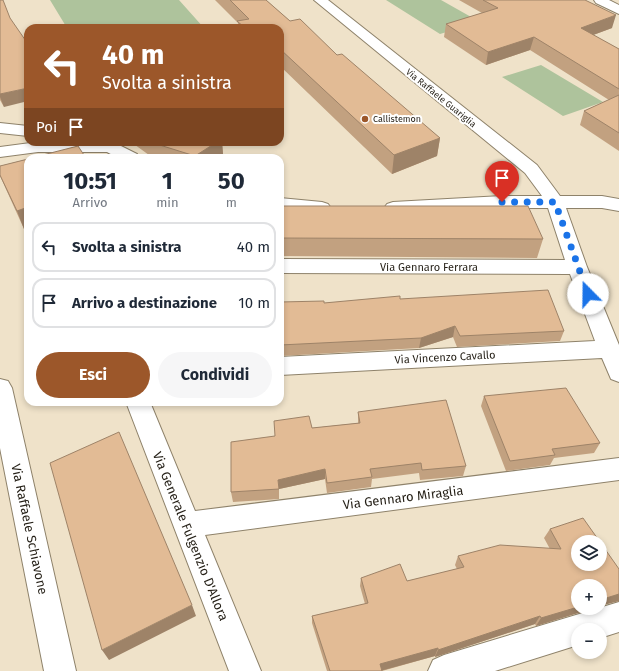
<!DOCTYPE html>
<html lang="it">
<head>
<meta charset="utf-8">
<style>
	body { margin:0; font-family:"Fira Sans",sans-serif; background:#f6f6f7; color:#1f2937; height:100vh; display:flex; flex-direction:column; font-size:15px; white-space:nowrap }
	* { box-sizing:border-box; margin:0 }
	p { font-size:13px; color:#747a83 }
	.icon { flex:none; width:22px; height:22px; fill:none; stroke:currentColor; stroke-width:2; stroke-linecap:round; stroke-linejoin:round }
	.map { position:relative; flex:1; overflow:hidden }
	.details { position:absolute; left:24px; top:154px; width:260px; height:252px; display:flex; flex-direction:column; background:#fff; border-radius:12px; box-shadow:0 2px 6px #0003 }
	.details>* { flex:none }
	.top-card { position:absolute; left:24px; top:24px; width:260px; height:122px; border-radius:12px; box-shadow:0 2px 6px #0003; background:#9c572a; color:#fff; overflow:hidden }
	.tools { position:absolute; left:571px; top:535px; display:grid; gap:8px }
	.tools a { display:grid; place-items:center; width:36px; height:36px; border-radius:50%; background:#fff; box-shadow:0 2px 6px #0003; font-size:20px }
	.pin { position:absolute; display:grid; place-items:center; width:34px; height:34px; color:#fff; margin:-41px -17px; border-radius:50% 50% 50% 0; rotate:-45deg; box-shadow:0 0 4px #0007 }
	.pin .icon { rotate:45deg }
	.me { position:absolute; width:44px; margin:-22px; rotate:338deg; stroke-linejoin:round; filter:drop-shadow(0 0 3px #0008) }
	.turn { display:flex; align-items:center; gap:14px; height:84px; padding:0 12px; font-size:18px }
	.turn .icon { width:52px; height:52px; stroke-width:2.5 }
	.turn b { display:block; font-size:28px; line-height:34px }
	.then { display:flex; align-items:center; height:38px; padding:0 12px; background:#0003; gap:8px; font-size:15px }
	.eta { display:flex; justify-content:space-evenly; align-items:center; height:68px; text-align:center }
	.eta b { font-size:24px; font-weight:700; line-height:28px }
	.button { display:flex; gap:8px; margin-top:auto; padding:8px 12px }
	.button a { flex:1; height:46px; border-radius:24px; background:#9c572a; color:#fff; font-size:16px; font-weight:700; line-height:46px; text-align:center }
	.button a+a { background:#f6f6f7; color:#1f2937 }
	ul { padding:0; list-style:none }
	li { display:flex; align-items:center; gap:12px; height:50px; margin:0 8px 6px; padding:0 4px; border:2px solid #e0e1e3; border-radius:12px }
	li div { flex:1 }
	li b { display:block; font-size:15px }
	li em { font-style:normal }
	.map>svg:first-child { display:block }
</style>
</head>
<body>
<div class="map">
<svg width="619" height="671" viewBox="0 0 619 671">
	<rect width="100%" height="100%" fill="#efe2c9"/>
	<!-- green -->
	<path fill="#aec39c" d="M50,0H179L204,28H67Z
		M386,0H441L480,22L440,34Z
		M541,65L603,102L563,116L502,77Z"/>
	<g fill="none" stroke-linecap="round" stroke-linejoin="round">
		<!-- minor casing -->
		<g stroke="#8e826a" stroke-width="2">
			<path id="minor" d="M314,0H328L537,165L560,196H602L619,199V211L602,208H566L587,267L619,345V382L611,379L602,358L280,375V357L595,341L570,274L280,273V259L565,260L548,208H502L393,214L387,212L384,208L387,204L393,202L502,196H542L525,173Z
				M0,123L28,126V136L0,133Z
				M38,142H113L137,154L139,158H118L107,152H38L0,157V147Z
				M280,198L322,202L328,204L331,208L328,212C313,216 296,212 280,210Z
				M0,379L8,381L12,388L76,671H44L0,448Z
				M126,402H150L195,511L619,458V480L205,535L261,671H229Z
				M619,602V632L600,638V630H578V645L495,671H428L433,660L444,655Z"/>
		</g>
		<!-- tertiary casing -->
		<g stroke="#8e826a" stroke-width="2">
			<path id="tertiary" d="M594,0H609L619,5V14L596,3Z"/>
		</g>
		<!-- minor -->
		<use href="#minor" fill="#fff" fill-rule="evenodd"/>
		<!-- tertiary -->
		<use href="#tertiary" fill="#fff" fill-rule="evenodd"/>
	</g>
	<!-- wall -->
	<path fill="#c2a180" d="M0,0L4,107L0,100Z
		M215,0H266L290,21L337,55L440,138L437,156L392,174L280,66V28H238V23Z
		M459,0H585L612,28L593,35L619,49V151L580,125L584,111L609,100L530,50L486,65L444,37L446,24L482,13Z
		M131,142H222L223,154L217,158H158L149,155Z
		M28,159V228L24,229L0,176V166Z
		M280,206L543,239L537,258L280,256Z
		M400,299L564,331L560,341L457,347L453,337L419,348L280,356V302L324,303Z
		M484,396L600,443L594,453L554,458L550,465L506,471L481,406Z
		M358,412L466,466L463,476L420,480L419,473L372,479L371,487L327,493L325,479L279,489V499L233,502L231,492L275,436L312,428L358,423Z
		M550,529L619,569V601L578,608H594L536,626L535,624L435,657V656L382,671H327L312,623V616L365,604L360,586L361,578L407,581L457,569L455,565L458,556L550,549L544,538Z"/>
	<!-- shaded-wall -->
	<path fill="#9e8368" d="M616,15L612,28L577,41L581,28Z
		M534,37L530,50L486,65L488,52Z
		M28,88V101L4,107L0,97V94Z
		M440,138L437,156L392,174L394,155Z
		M217,142H222L223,154L217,158H195V156Z
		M28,207V228L24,229L17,211Z
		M455,326L453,337L419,348L421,338Z
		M325,469V479L279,489L278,480Z
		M619,594V601L600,606V600Z
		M192,605L196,616L109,660L102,650Z
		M578,607V608H594L536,626L541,618Z
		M540,616L535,624L435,657L438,650Z
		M438,648L435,656L380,671V664Z"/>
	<!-- building -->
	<path fill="#e2bb95" stroke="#9e8368" d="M0,0H3L10,18L28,44V88L0,94Z
		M230,0H266L290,21L300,19L337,55L342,54L440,138L394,155L280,49V28H245L237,21L249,19Z
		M483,0H585L616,15L581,28L619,49V89L534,37L488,52L446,24L498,8Z
		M619,95V133L584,111Z
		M150,142H217L195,156Z
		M78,146L86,158H31Z
		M28,159V207L17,211L0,175V166Z
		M280,206H528L543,239L280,238Z
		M548,290L564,331L460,336L455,326L421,338L280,345V302L324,301V303L400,296V299Z
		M566,388L600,443L552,449L555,455L510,461L484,396Z
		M446,400L466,466L422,470L421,463L370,469L372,477L327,483L325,469L278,480L279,489L231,492V442L275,436L274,421L309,416L312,428L360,423L358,412Z
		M119,432L192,605L102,650L50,463Z
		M583,518L600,542H578V564H600V542L619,569V594L600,600V586H578V607L541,618L540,616L438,650V648L380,664L382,671H330L312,616L368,603L361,578L400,564L407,581L464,567L458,556L500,545L561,549L550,529Z"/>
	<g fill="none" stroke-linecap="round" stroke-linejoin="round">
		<!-- route -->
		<path stroke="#1a73e8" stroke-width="7" stroke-dasharray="0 12.6" d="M502,202H555L588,294"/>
	</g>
	<!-- markers -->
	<circle fill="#9c572a" stroke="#fff" stroke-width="1.5" cx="365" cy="119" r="4"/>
	<g text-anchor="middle" stroke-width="4" stroke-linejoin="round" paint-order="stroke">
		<!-- far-street labels -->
		<g font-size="9" fill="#241f16" stroke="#fff">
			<text transform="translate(441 98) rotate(39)" y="3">Via Raffaele Guariglia</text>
		</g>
		<!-- far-poi labels -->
		<g font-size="9" fill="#241f16" stroke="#fff" text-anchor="start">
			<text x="373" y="122">Callistemon</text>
		</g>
		<!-- street labels -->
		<g font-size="11" fill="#241f16" stroke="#fff">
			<text x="429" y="271">Via Gennaro Ferrara</text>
			<text transform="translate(445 357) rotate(-3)" y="4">Via Vincenzo Cavallo</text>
		</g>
		<!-- near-street labels -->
		<g font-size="13" fill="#241f16" stroke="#fff">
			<text transform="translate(403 497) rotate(-7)" y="5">Via Gennaro Miraglia</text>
			<text transform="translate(30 529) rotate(78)" y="5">Via Raffaele Schiavone</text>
			<text transform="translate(191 536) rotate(68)" y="5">Via Generale Fulgenzio D'Allora</text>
		</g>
	</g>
</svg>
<div class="tools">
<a><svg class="icon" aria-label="layers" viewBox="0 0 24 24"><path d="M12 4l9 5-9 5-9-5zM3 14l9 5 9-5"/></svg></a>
<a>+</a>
<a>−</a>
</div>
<div class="pin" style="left:502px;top:202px;background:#d93025"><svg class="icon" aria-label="arrive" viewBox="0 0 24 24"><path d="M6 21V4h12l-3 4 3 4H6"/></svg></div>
<svg class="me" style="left:588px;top:294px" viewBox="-20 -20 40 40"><circle r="19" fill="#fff"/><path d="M0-13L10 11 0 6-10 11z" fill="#1a73e8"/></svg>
<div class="top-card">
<div class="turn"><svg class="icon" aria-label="left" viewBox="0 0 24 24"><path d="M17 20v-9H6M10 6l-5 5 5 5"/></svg><div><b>40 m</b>Svolta a sinistra</div></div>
<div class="then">Poi<svg class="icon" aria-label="arrive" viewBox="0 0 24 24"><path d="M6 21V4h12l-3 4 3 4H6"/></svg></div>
</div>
<section class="details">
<div class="eta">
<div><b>10:51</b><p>Arrivo</p></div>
<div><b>1</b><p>min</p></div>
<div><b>50</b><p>m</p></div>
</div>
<ul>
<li><svg class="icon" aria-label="left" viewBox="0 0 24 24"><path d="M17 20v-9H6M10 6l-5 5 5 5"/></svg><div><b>Svolta a sinistra</b></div><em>40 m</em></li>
<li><svg class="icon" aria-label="arrive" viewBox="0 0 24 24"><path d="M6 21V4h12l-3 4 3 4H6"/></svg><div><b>Arrivo a destinazione</b></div><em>10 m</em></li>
</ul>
<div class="button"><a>Esci</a><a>Condividi</a></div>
</section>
</div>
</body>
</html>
